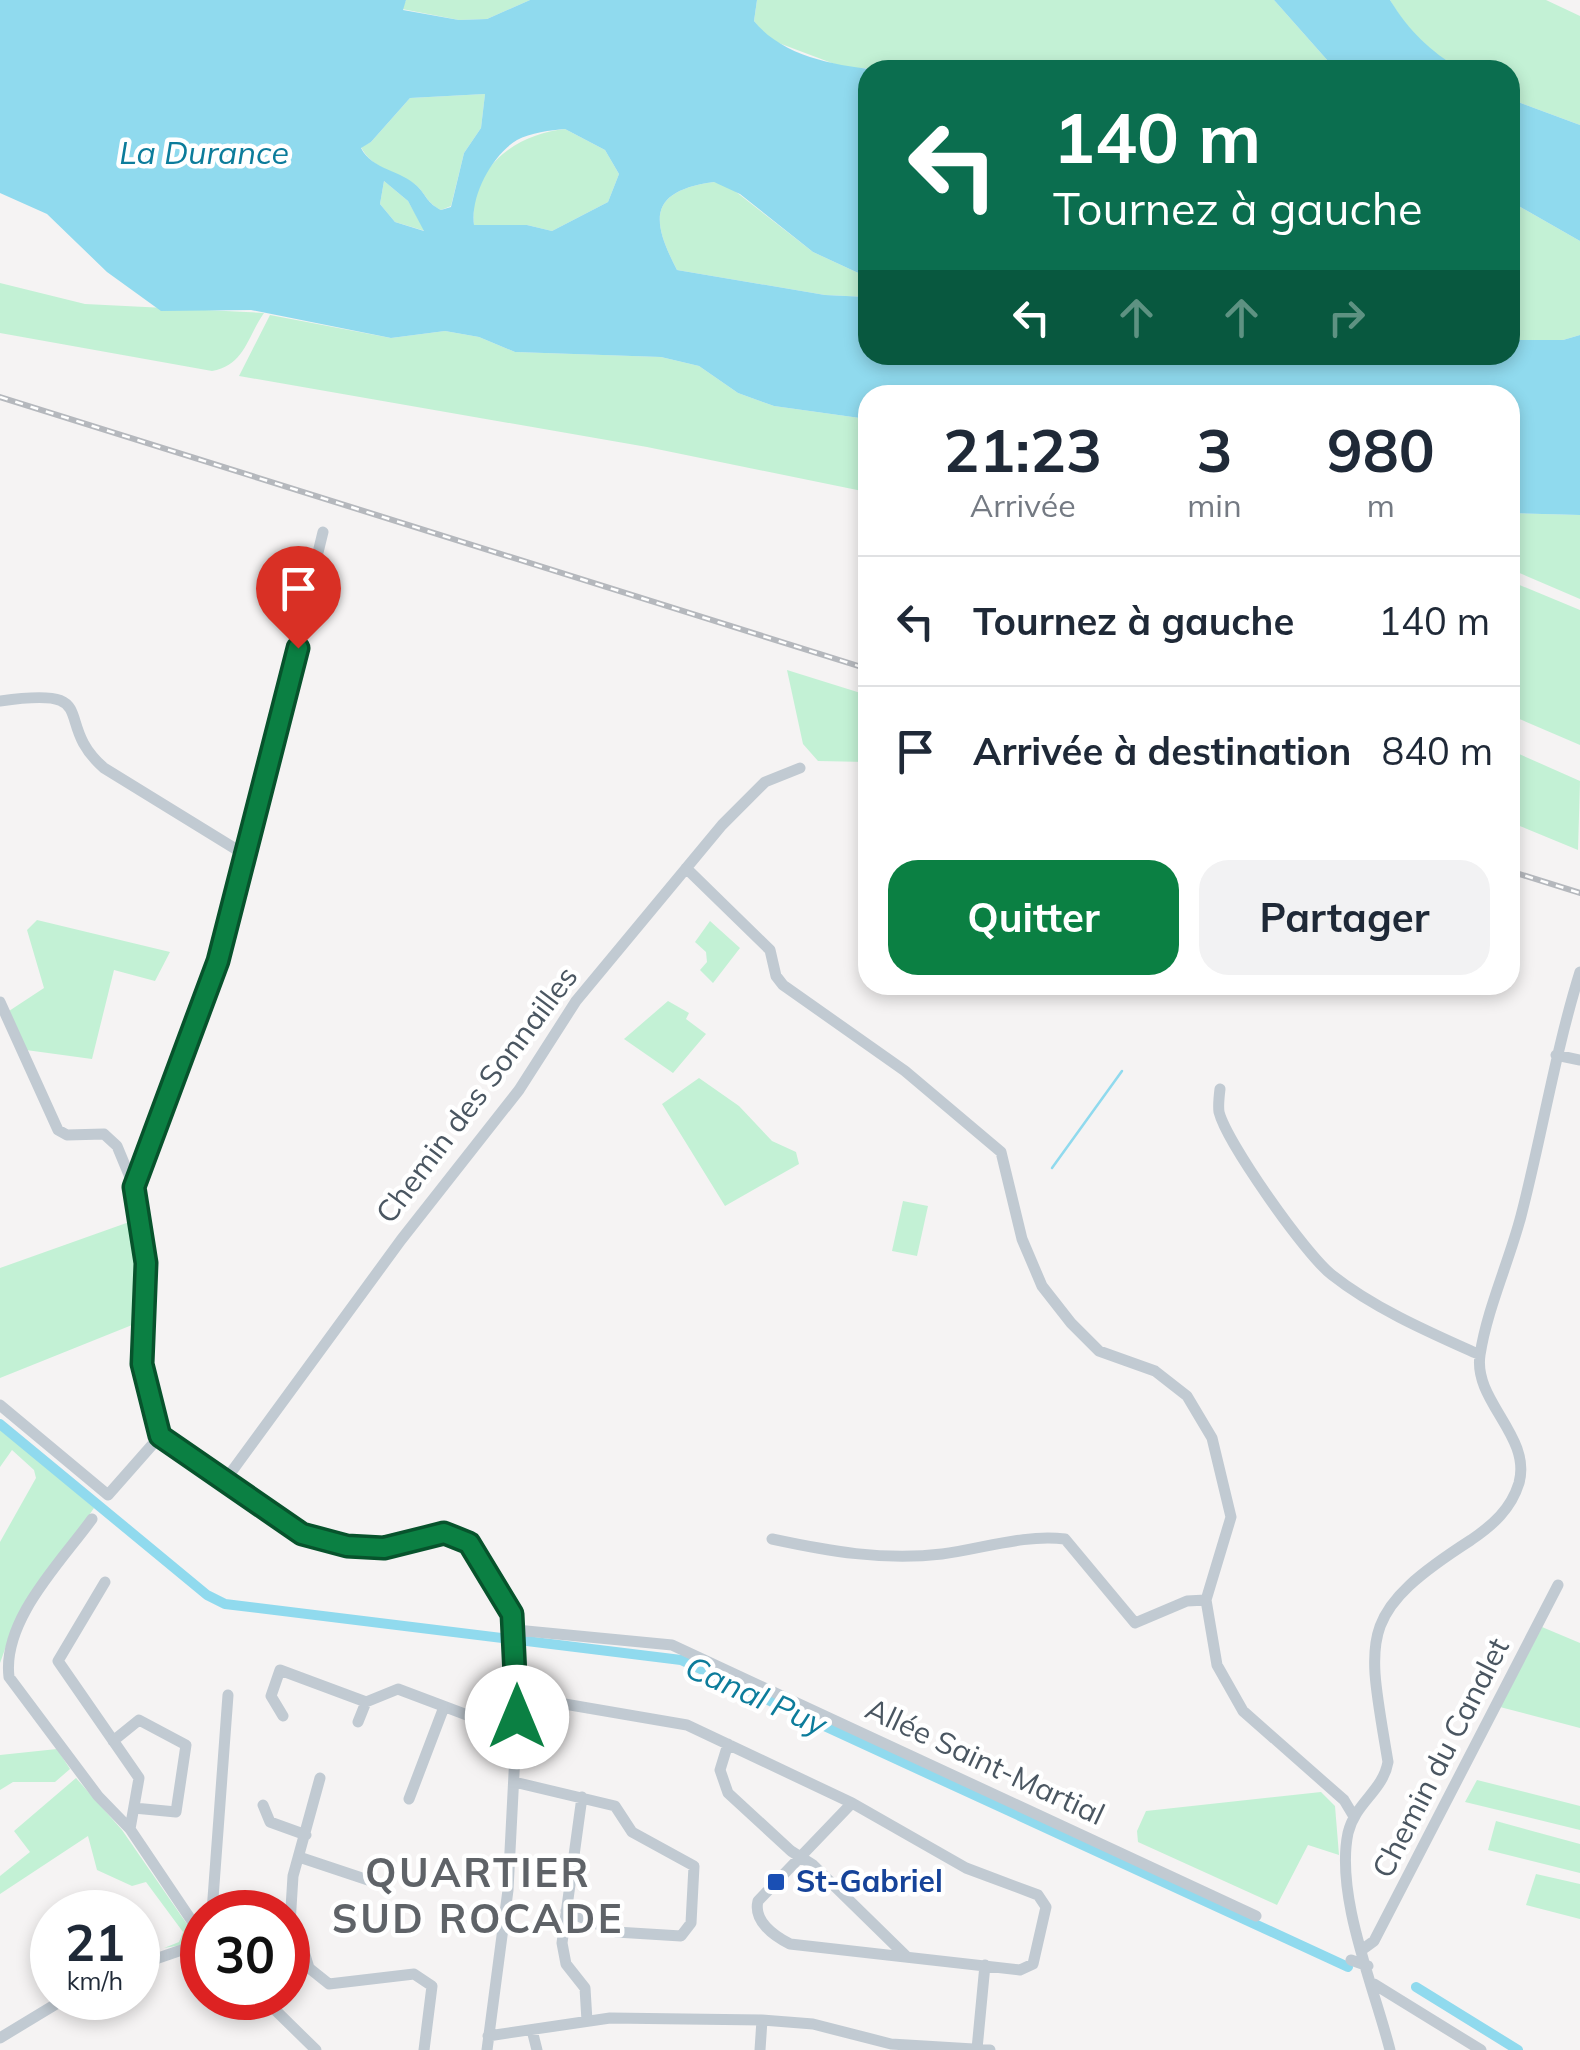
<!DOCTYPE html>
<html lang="fr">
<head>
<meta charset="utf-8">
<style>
	body { margin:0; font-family:Mulish,sans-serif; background:#f2f2f3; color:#1f2937; height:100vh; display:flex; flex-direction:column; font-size:38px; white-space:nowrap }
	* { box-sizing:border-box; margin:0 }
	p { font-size:32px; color:#747a83 }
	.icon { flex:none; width:55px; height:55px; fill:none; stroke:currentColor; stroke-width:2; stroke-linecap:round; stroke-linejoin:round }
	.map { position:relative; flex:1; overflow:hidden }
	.panel { position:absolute; left:858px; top:385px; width:662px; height:610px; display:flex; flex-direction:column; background:#fff; border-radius:30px; box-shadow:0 5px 15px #0003 }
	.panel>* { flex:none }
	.guide { position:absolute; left:858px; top:60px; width:662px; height:305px; border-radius:30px; box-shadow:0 5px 15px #0003; background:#0b6e4f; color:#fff; overflow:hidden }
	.speed { position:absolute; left:30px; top:1890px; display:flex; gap:20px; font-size:50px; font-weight:700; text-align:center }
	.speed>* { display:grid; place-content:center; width:130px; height:130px; border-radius:50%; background:#fff; box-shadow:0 5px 15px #0003; line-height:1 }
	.speed small { font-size:25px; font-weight:400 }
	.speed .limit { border:15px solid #d22; background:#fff; color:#111 }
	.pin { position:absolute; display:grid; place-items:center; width:85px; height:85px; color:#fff; margin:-102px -42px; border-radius:50% 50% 50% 0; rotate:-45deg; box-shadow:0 0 10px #0007 }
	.pin .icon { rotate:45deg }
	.me { position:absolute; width:110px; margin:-55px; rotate:0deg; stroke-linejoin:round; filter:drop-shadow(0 0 8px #0008) }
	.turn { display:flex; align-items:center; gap:35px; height:210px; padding:0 30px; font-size:45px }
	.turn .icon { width:130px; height:130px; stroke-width:2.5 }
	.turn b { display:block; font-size:70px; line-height:85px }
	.lanes { display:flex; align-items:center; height:95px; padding:0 30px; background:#0003; justify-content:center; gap:50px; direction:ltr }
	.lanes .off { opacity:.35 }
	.eta { display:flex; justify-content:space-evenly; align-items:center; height:170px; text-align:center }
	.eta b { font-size:60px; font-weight:700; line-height:70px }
	.primary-button { display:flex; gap:20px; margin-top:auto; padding:20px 30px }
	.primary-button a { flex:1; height:115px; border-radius:30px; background:#0b8043; color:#fff; font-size:40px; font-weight:700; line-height:115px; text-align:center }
	.primary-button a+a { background:#f2f2f3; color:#1f2937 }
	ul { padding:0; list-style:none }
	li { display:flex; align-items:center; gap:30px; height:130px; padding:0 30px; border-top:2px solid #e0e1e3 }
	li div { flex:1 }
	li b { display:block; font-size:38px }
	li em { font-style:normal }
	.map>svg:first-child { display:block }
</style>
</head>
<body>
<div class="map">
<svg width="1580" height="2050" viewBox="0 0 1580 2050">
	<rect width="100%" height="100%" fill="#f5f3f3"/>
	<!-- green -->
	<path fill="#c3f1d5" d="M406,0H530L487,19L459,20L402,9Z
		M757,0H1274L1336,70L845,68L768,39L754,21Z
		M1390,0H1546L1580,16V125L1510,99V70C1496,70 1476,73 1462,70C1430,62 1406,27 1390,0Z
		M485,94L481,128L464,153L451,206L441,210C426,203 425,191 413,183C394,171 371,168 361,147L371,142L410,98Z
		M565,129L605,150L619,174L608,202L552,231L527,225H474C468,169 515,134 565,129Z
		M384,181L408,201L425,231L395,222L380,204Z
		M714,182L726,184L813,252L867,277V297L825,295L677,270C651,220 648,191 714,182Z
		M1510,201L1580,241V335L1563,340H1510Z
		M0,283L85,304L264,313C247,337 245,365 212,371L0,333Z
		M270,315L391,338L445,331L479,337L515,352L661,357L699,366L738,393L774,406L867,419V492L647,447L239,376Z
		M1510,513L1580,515V599L1510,569Z
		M1510,581L1580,610V745L1510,715Z
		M787,670L867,695V762L818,761L803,744Z
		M1510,750L1580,781L1578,850L1510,822Z
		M37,920L170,952L155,981L114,970L92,1059L26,1050L9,1011L44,988L27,930Z
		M710,921L740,948L713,983L700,970L707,962L706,952L695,942Z
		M668,1001L689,1013L686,1019L706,1034L673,1073L624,1039Z
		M699,1078L739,1106L772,1141L796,1152L799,1164L725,1206L662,1104Z
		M903,1201L928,1206L917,1256L892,1251Z
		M132,1221L142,1262L137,1323L0,1378V1268Z
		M0,1427L94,1508L14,1624L0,1663V1542L36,1478L34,1470L12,1450L0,1467Z
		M1542,1627L1580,1643V1728L1500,1707Z
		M57,1749L70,1769L55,1782H13L0,1790V1755Z
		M76,1778L122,1830L191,1930L188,1944L164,1948L179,1942L183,1932L146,1882L132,1886L97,1870L88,1836L0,1894V1876L30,1852L14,1831Z
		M1477,1780L1580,1806V1830L1465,1802Z
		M1321,1792L1335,1806L1339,1855L1308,1845L1277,1905L1138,1842L1137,1831L1146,1811Z
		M1496,1821L1580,1844V1873L1488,1850Z
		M1536,1874L1580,1884V1919L1526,1905Z"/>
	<!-- water -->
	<path fill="#90daee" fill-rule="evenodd" d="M0,0H406L403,10L459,20L487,19L530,0H757L754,21C783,57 837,66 881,70H868L867,277L813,252L740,194L714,182C648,191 651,220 677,270L825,295L867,297L868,355H1510V340H1563L1580,335V515L1510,513V395H868L867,419L774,406L738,393L699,366L661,357L515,352L479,337L445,331L391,338L251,310L161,311L107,272L47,214L0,193ZM485,94L481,128L464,153L451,207L441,210C427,203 427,196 417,186C401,170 372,170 361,148L371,142L410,98ZM565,129L605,150L619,174L608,202L552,231L527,225H474C470,196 492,155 517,140C530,133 551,130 565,129ZM384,181L408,201L424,231L395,222L380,204Z
		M1274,0H1390C1410,32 1429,50 1461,70H1336Z
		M1510,99L1580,125V241L1510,201Z"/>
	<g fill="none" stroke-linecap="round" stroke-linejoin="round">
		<!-- stream -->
		<path stroke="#90daee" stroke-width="2.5" d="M1052,1168L1122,1071"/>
		<!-- canal -->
		<path stroke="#90daee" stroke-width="10" d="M0,1424L207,1595L225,1604L681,1660L1348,1967
			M1416,1987L1518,2050"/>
		<!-- minor -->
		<path stroke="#c1cad2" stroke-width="11" d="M323,532L218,961L134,1187L146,1263L142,1365L160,1436L302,1534L347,1546L384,1548L443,1533L460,1537L478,1553L504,1596L516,1630L518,1696L508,1890L487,2050
			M0,701C106,686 50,721 104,768L247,856
			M686,868L770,950L776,976L783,985L905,1071L1001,1152L1022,1239L1042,1286L1071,1323L1099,1351L1155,1371L1187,1396L1212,1438L1231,1517L1206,1600L1217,1665L1243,1711L1344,1800L1353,1815
			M0,1002L58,1130L67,1135L104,1134L117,1146L134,1187
			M1556,1055L1580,1060
			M1220,1089C1219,1097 1218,1105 1219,1112C1227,1143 1306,1255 1332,1275C1375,1309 1431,1333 1480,1355
			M0,1405L108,1495L160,1436
			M224,1482L401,1240L519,1090L576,1001L722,825L765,782L800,768
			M92,1519C61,1562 2,1620 9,1677L98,1796L130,1829L202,1936
			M772,1539C828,1551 883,1561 942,1554C982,1549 1024,1534 1065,1539L1135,1623L1187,1601L1206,1600
			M105,1582L58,1661L139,1778L130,1829
			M516,1630L672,1645L1256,1916
			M518,1696L687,1725L852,1803L966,1868L1038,1895L1046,1907L1033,1964L1020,1970L790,1944C774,1936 753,1921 758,1901L852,1803
			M283,1716L271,1696L280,1670L366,1702
			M358,1722L366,1702L398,1689L467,1715L517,1717
			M113,1741L139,1720L186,1745L176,1812L134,1808
			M728,1744L720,1770L728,1793L791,1851L813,1865L907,1957
			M514,1782L615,1806L632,1832L694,1866L691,1923L681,1936L616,1932L566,1911
			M582,1797L562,1943L566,1964L585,1988L587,2021
			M409,1799L444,1707
			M263,1805L270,1822L306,1835
			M299,1857L377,1883
			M212,1912L228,1695
			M288,1940L300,1939L309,1968L329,1984L414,1974L432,1986L424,2050
			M289,1940L293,1876L320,1778
			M1363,1949L1374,1941L1558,1585
			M1351,1960L1368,1966
			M138,1965L202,1943
			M1374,1984L1481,2050
			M263,1998L316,2050
			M532,2030L537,2050
			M488,2036L610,2018L762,2020L813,2024L891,2044L990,2050
			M0,2038L66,1998
			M977,2049L985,1965
			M760,2050L762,2020
			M1390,2050C1374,1987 1335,1896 1348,1833C1355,1803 1383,1791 1388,1762C1367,1635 1356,1614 1471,1540C1493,1525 1511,1509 1519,1483C1532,1436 1473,1401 1480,1355C1487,1309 1509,1262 1521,1216C1542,1135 1555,1052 1580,972"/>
		<!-- rail casing -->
		<g stroke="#b5b8bd" stroke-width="6">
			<path id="rail" d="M0,397L868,669
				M1510,871L1580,893"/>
		</g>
		<!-- rail -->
		<use href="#rail" stroke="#fff" stroke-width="2.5" stroke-dasharray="8" stroke-linecap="butt"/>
	</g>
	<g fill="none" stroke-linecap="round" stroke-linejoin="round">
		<!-- route casing -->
		<g stroke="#07532c" stroke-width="25">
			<path id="route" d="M298,648L218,961L134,1187L146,1263L142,1364L160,1436L302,1534L347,1546L384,1548L444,1533L469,1543L512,1614L517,1717"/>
		</g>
		<!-- route -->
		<use href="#route" stroke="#0b8043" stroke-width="18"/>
	</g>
	<!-- markers -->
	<rect fill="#1a4fb4" stroke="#fff" stroke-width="4" x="766" y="1872" width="20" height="20" rx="5"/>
	<g text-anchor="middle" stroke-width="9" stroke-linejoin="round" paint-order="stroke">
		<!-- street labels -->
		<g font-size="30" fill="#4a5661" stroke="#fff">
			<text transform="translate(477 1095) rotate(-53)" y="10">Chemin des Sonnailles</text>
			<text transform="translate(1441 1758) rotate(-63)" y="10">Chemin du Canalet</text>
			<text transform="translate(985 1762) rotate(25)" y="10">Allée Saint-Martial</text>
		</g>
		<!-- transit labels -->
		<g font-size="30" font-weight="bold" fill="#164399" stroke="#fff" text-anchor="start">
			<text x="796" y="1892">St-Gabriel</text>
		</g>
		<!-- water labels -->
		<g font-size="32" font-style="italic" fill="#0c7c9b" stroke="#fff">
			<text x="204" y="164">La Durance</text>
			<text transform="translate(756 1696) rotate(24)" y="11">Canal Puy</text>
		</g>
		<!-- district labels -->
		<g font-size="40" font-weight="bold" letter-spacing="2.5" fill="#5f6368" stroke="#fff">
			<text x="478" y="1887">QUARTIER<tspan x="478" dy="46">SUD ROCADE</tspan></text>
		</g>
	</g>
</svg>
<div class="speed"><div>21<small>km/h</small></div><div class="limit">30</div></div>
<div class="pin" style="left:298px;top:648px;background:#d93025"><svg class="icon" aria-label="arrive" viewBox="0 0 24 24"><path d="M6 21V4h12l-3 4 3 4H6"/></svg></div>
<svg class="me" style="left:517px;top:1717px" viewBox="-20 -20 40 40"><circle r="19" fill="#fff"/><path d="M0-13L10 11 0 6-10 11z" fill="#0b8043"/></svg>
<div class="guide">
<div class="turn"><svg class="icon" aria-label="left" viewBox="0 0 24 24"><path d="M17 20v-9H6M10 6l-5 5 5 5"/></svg><div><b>140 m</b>Tournez à gauche</div></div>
<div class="lanes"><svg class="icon" aria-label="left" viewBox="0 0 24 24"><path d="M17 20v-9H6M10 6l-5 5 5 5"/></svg><svg class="icon off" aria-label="ahead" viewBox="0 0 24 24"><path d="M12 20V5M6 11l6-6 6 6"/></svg><svg class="icon off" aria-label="ahead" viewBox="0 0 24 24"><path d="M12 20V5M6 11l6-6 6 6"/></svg><svg class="icon off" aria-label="right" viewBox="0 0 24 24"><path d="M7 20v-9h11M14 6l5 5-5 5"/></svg></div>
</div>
<section class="panel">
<div class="eta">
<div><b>21:23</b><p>Arrivée</p></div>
<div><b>3</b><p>min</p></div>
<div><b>980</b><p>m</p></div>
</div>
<ul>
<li><svg class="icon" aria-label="left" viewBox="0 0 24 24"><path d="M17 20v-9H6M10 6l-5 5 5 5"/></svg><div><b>Tournez à gauche</b></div><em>140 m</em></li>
<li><svg class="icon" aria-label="arrive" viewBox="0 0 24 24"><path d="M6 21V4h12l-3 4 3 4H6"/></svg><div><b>Arrivée à destination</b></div><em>840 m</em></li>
</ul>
<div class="primary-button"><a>Quitter</a><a>Partager</a></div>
</section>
</div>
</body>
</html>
